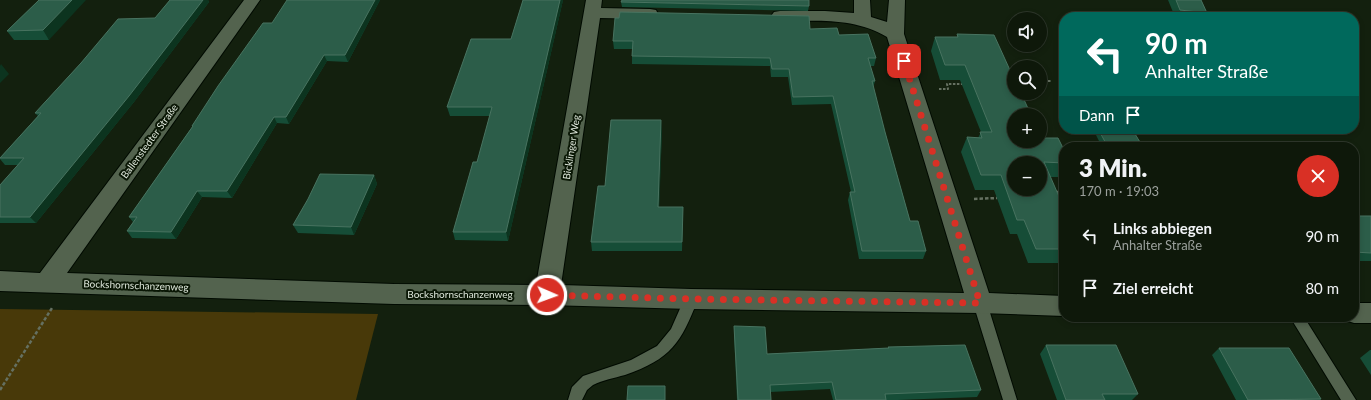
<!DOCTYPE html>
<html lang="de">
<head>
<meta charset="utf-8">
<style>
	body { margin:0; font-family:Lato,sans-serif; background:#1c2518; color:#f1f3f6; height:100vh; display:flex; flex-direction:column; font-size:15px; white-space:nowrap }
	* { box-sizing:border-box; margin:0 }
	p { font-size:13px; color:#9ba09c }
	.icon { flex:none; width:22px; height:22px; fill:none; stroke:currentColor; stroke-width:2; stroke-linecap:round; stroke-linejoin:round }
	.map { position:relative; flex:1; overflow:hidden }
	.side { position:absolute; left:1059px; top:142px; width:300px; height:180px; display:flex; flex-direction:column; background:#0e180a; border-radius:16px; box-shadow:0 2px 6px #0003,0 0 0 1px #2e372b }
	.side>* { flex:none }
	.guide { position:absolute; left:1059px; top:12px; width:300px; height:122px; border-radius:16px; box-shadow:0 2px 6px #0003,0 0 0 1px #2e372b; background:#00695c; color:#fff; overflow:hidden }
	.buttons { position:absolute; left:1007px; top:12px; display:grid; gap:8px }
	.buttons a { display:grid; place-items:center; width:40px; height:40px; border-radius:50%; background:#0e180a; box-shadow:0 2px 6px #0003,0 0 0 1px #2e372b; font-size:20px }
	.pin { position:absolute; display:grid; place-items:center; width:34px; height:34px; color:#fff; margin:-17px; border-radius:8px; box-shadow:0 2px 6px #0006 }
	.me { position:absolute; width:44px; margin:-22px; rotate:92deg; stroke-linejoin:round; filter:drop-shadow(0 0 3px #0008) }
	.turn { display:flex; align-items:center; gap:14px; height:84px; padding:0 20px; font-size:18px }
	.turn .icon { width:52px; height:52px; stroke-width:2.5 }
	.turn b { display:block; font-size:28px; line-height:34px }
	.then { display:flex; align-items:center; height:38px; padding:0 20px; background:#0003; gap:8px; font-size:15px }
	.round { display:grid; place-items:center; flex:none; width:42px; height:42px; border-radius:21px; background:#1c2518 }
	.summary { display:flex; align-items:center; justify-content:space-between; height:68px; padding:0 20px }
	h1 { font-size:24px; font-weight:800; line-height:30px }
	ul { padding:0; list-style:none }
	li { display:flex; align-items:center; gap:12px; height:52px; padding:0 20px }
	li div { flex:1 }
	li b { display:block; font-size:15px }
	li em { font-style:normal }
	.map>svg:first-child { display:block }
</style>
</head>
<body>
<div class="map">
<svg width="1371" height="400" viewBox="0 0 1371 400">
	<rect width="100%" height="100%" fill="#13200e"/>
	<!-- green -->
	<path fill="#483909" d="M0,309L378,314L356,400H0Z"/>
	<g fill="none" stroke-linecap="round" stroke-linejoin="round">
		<!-- service casing -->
		<g stroke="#010a00" stroke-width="2">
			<path id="service" d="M691,293L696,295L698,299C681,343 671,359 625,375C614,378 603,380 593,385L587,390L582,400H568L572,387L583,376L631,360L657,346L671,329L686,295Z
				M980,297L985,299L987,303L1017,400H1003L973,303L975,299Z
				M1290,317H1304L1356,400H1341Z"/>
		</g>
		<!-- minor casing -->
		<g stroke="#010a00" stroke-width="2">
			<path id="minor" d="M244,0H260L67,273L394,284L536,285L586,0H602L601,8L650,9L656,10L658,14L656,18L650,19L600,18L561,285L691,289L964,293L887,37C854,17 817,21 780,21L774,20L771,16L774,12L780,11H825L854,13V0H870L871,17L887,22L889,0H905L904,34L989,293L1064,296V316L980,313L691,309L547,305L394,304L0,291V271L40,273Z
				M1354,303H1371V323H1354L1345,320L1343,317H1354Z"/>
		</g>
		<!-- path-far1 -->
		<path stroke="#657061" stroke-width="2" stroke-dasharray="2.5 1.5" stroke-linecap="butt" d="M1040,81H1052
			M939,89H948L947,84H962"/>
		<!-- path -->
		<path stroke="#657061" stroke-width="2.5" stroke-dasharray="3.5 2" stroke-linecap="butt" d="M1055,192H1064
			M974,199L997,198
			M0,390L52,308"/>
		<!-- service -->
		<use href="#service" fill="#53634e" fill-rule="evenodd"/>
		<!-- minor -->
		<use href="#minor" fill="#53634e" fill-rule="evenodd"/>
	</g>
	<!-- wall -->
	<path fill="#164d37" d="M39,0L49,40H14L7,31Z
		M170,0H208L209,2L134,102L36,223H0V185L18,165H5L0,159V158L38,116L35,113L155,18Z
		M380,0L348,62L327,61L289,124L277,123L232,198L202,197L176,239L132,238L127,231L133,222L129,217L192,127V126L272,23Z
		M523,0H563L508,241L455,240L453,232L477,162L490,116H450L447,107L511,39Z
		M1168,0H1201L1207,13L1205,17H1175Z
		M621,2L809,6L808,11L622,7Z
		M810,29L839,35L876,58L874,66H870L875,81L873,88L885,132L910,221L926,251L923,259H859L848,200L850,192H851L831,104L792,105L788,77H771L770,66L632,64V49H614L613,41Z
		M957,34L1041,138L1064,150V174L1063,177H1050L1064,208V263H1028L1017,234H1010L994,190H975L961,152L967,137L978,138L981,132L960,80H940L931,51L935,37H957Z
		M1093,129H1132L1143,147H1102Z
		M662,130L659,207H683L682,251H592L591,242L605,186Z
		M374,175L377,184L354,235L298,233L293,225Z
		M1354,216H1371V261H1354Z
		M734,326L767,354L888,348V347L981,390L977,397L898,400H833L830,389L770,392L771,400H737L734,334Z
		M1046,345L1138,394L1132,400H1057L1040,354Z
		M1219,348L1321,399L1320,400H1236L1212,355Z
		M1370,350H1371V375L1360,358Z"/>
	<!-- shaded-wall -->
	<path fill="#0c341f" d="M72,0H86L49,40L43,30Z
		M203,0H208L209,2L134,102L36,223L30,217Z
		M375,0H380L348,62L345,55Z
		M560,0H563L508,241L506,232Z
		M324,55L327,61L289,124L286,117Z
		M1,64L9,74L0,83V66Z
		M274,117L277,123L232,198L227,191Z
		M661,120L662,130L659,216L658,207Z
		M374,175L377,184L354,235L351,227Z
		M197,191L202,197L176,239L171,232Z"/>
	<!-- building -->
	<path fill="#2c5d49" stroke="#487360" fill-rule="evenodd" d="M39,0H72L43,30L7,31Z
		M170,0H203L129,96L30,217H0V185L24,158H0L41,113H35L81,63L118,19L155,18Z
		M287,0H375L345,55H324L286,117H274L227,191H197L171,232L127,231L137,217H129L193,126H192L218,86L263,23H272Z
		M523,0H560L506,232H453L473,162H477L492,107H447L471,39H511Z
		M622,0H809V6L621,2Z
		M1176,0H1201L1207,13L1180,10Z
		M620,12L809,16L810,29L837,28L839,35L868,34L876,58H868L875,81H872L885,132L910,221H918L926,251H862L850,192H855L833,96L793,97L789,69H772L770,58L632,56L633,41H613L615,18H619Z
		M957,34L994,35L1014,79V93H1021L1031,115H1014V141H1040V135L1041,138H1058L1064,150V163L1044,162L1064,208V249H1036L1024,220H1017L1001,175H981L967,137L982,138L980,132H992L965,65H945L935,37H958ZM1014,163H1040V189H1014Z
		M611,120H661L658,207H683L682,242H591L598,186H605Z
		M1098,129H1132L1143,147H1108Z
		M320,174L374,175L351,227L293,225L308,199Z
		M1354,216H1371V253L1354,252Z
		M734,326L765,327L767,354L889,348L888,347L965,345L981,390L885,394L886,400H836L832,382L770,385L771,400H738Z
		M1046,345H1116L1138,394H1102L1105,400H1066Z
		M1219,348H1289L1321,399L1248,400Z
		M628,386H665V400H627Z"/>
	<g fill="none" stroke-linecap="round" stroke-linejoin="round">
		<!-- route -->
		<path stroke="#d93025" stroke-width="7" stroke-dasharray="0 12.6" d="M547,295L691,299L980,303L904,61"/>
	</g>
	<g text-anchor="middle" stroke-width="4" stroke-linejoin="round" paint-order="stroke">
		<!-- street labels -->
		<g font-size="10" fill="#dee7db" stroke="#0a1705">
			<text transform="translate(149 141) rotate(-54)" y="4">Ballenstedter Straße</text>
			<text transform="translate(571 147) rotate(-81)" y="4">Bicklinger Weg</text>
			<text transform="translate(136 285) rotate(2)" y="4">Bockshornschanzenweg</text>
			<text x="460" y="298">Bockshornschanzenweg</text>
		</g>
	</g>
</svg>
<div class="buttons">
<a><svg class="icon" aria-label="sound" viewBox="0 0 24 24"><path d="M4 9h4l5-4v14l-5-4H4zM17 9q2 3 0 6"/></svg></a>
<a><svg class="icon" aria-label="search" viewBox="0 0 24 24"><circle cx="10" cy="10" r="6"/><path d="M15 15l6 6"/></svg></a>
<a>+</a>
<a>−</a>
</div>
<div class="pin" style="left:904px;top:61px;background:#d93025"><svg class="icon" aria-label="arrive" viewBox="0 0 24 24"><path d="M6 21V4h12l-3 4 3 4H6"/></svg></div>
<svg class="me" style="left:547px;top:295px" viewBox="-20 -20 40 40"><circle r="17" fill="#d93025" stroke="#fff" stroke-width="3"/><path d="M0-11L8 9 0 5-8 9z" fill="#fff"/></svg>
<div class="guide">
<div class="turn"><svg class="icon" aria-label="left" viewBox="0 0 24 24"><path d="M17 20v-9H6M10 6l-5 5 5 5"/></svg><div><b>90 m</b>Anhalter Straße</div></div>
<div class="then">Dann<svg class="icon" aria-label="arrive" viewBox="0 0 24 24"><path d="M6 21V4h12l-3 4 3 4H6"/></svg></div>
</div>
<section class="side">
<div class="summary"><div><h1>3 Min.</h1><p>170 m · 19:03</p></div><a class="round" style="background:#d93025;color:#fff"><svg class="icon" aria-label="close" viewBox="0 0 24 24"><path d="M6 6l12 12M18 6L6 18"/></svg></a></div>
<ul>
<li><svg class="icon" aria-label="left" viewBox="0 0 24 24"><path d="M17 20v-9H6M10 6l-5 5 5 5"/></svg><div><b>Links abbiegen</b><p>Anhalter Straße</p></div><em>90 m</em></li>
<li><svg class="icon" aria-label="arrive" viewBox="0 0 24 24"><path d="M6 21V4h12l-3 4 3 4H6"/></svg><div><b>Ziel erreicht</b></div><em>80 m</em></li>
</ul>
</section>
</div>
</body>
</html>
